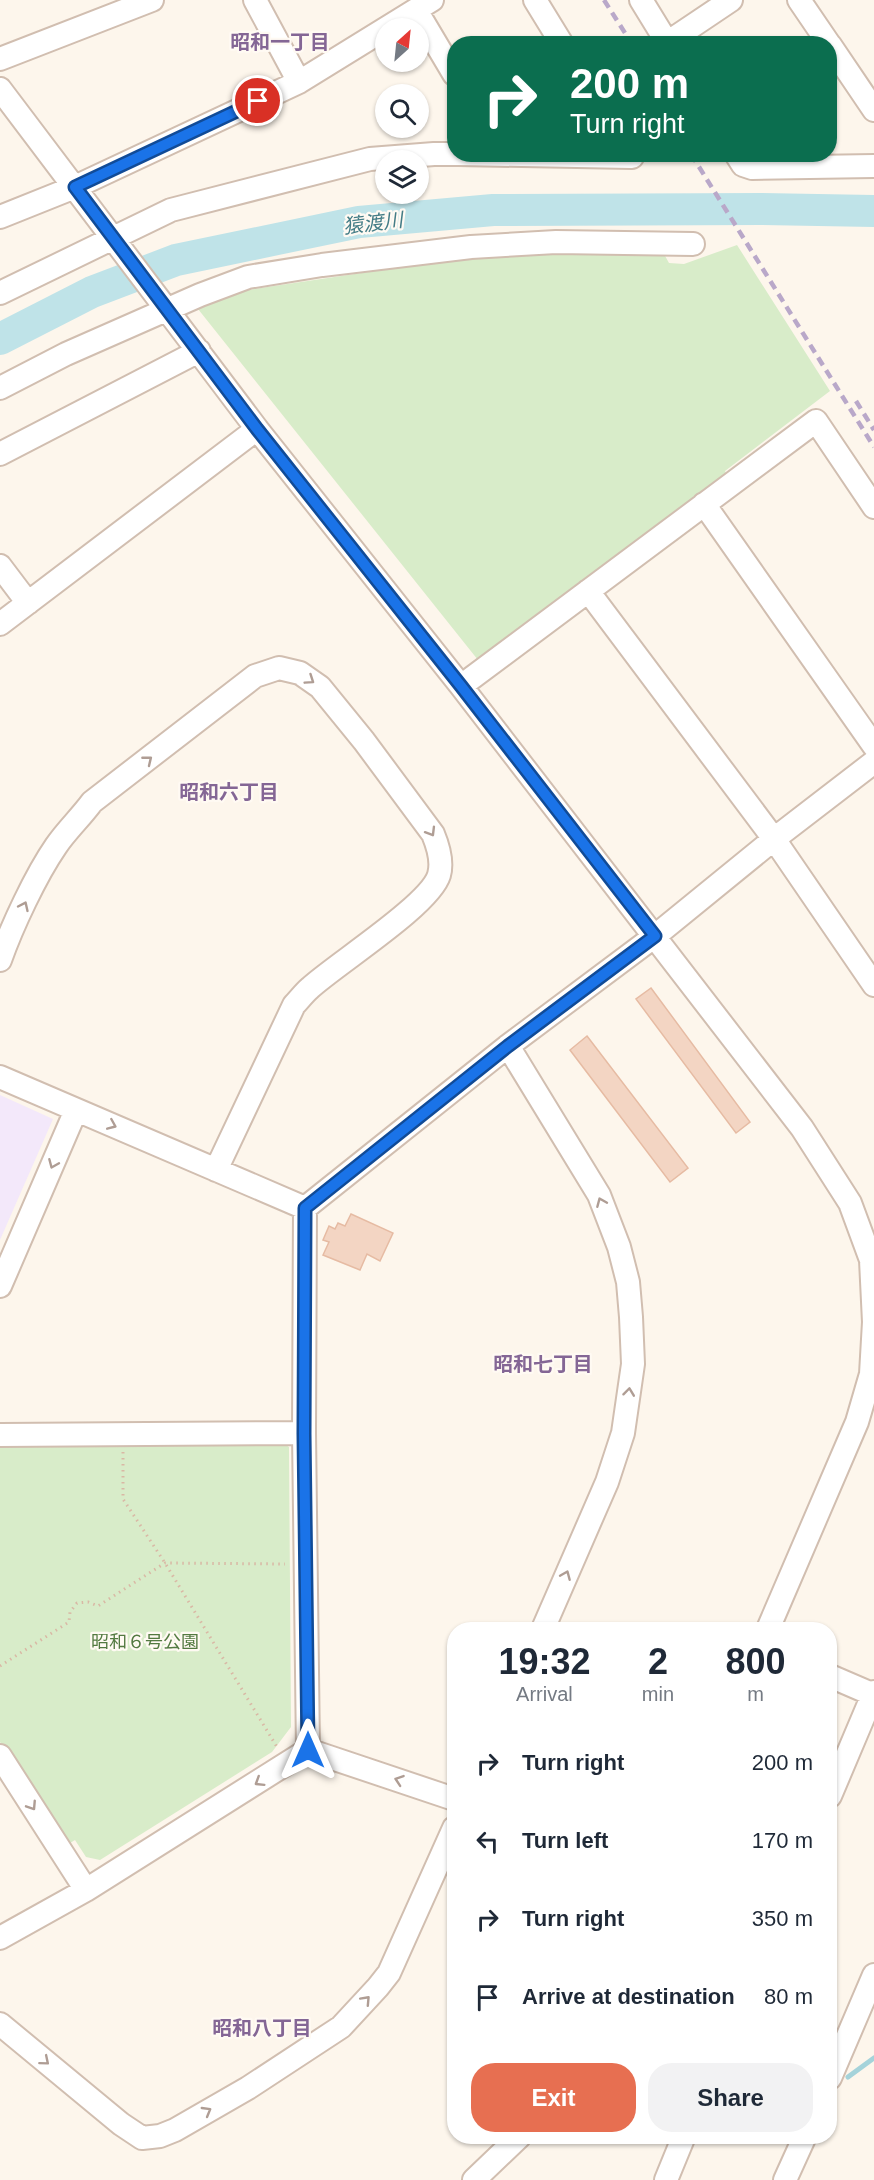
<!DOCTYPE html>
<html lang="en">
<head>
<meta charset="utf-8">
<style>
	body { margin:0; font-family:Helvetica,"Noto Sans JP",sans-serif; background:#f2f2f3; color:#1f2937; height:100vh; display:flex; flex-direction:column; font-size:22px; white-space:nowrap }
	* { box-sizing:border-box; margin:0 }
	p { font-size:20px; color:#747a83 }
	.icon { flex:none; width:33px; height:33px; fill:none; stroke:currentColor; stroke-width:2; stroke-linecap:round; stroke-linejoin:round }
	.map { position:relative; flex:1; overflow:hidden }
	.sheet { position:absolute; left:447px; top:1622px; width:390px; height:522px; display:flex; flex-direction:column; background:#fff; border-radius:24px; box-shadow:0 2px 4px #0004 }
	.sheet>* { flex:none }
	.hud { position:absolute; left:447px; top:36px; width:390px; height:126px; border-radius:24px; box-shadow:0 2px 4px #0004; background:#0b6e4f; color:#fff; overflow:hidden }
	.needle { width:39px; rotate:27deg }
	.tools { position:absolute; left:375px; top:18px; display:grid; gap:12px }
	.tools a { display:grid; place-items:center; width:54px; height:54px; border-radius:50%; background:#fff; box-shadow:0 2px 4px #0004; font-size:30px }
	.pin { position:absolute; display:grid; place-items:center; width:51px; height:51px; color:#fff; margin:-26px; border:3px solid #fff; border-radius:50%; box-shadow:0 2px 6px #0007 }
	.me { position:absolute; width:66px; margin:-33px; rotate:0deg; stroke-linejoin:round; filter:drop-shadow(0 0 4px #0008) }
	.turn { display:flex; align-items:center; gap:21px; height:126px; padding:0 24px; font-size:27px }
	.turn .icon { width:78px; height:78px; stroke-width:2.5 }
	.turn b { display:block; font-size:42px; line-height:51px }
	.eta { display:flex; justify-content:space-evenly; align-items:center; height:102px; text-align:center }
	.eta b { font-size:36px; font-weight:700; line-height:42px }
	.button { display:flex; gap:12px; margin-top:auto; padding:12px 24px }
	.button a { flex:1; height:69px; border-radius:24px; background:#e76f51; color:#fff; font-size:24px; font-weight:700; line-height:69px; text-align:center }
	.button a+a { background:#f2f2f3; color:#1f2937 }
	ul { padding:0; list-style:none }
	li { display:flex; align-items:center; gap:18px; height:78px; padding:0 24px }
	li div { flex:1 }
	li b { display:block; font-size:22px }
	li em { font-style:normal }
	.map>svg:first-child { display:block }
</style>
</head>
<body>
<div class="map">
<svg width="874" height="2180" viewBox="0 0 874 2180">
	<rect width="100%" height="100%" fill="#fdf6ec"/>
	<!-- education -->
	<path fill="#f3e8fa" d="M0,1095L53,1119L0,1240Z"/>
	<!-- green -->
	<path fill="#d8ecc9" d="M737,245L830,391L725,471L731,485L478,660L198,309L208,296L502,252L664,254L669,263L684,264Z
		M284,1444L289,1447L291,1727L272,1752L100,1860L86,1857L75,1840L65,1846L0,1742V1447Z"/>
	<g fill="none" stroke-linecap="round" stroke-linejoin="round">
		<!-- stream -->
		<path stroke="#a5d3da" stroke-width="5" d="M848,2077L874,2058"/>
		<!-- river -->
		<path stroke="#bfe3e8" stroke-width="32" d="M0,339L92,292L176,260L359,222L493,210L761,209L874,211"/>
	</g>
	<!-- building -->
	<path fill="#f3d5c3" stroke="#e6bba3" stroke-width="1.5" d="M651,988L750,1122L736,1133L636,999Z
		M587,1036L688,1168L670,1182L570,1050Z
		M351,1214L393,1233L380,1261L367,1254L360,1270L323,1255L329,1242L323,1240L329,1226L335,1229L338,1223L345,1226Z"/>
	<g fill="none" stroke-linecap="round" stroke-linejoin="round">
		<!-- minor casing -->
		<g stroke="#d1beb0" stroke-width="26">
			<path id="minor" d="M255,0L299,82
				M535,0L562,44
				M641,0L668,44
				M799,0L829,44
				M416,10L454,74
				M667,43L731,0
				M830,45L874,110
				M0,59L152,0
				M0,89L257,429L461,686L802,1128L850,1203L871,1260L874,1322L871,1374L857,1422L768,1629
				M458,154L632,157
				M736,154L743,165L752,168L874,166
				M0,217L75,187L299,82L432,0
				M0,293L171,210L370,159L434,154H454
				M0,388L66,354L200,295L248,277L322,265L471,247L556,242L693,244
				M0,454L199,351
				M704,504L874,746
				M0,566L28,603
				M588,591L774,839L874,985
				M0,624L257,429
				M461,686L816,421L874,507
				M0,960C12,926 36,875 56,846C66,831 81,817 92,802L255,676L279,668L300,673L320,687L364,741L433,834C438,846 443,861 439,875C430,905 336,964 310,988C304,993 299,1000 294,1005L216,1170
				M508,1046L599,1195L619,1247L628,1282L631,1317L633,1364L623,1433L607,1482L543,1629
				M0,1077L305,1208
				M0,1286L76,1110
				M0,1435L304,1433
				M830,1676L874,1695
				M308,1750L304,1433L305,1208L508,1046L655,936L774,839L874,762
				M308,1750L454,1799
				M0,1756L86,1890L0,1938
				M830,1796L874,1692
				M86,1890L308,1750
				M0,2024L121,2124L142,2138L160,2136L175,2130L248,2088L341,2027L378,1987L389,1973L454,1828
				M830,2078L874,1975
				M474,2180L520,2136
				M666,2180L684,2136
				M785,2180L805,2136"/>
		</g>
		<!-- path -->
		<path stroke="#d9b8a5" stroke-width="3" stroke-dasharray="1.5 4.5" stroke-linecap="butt" d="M123,1452V1499L165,1563L277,1747
			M0,1666L69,1622L70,1612L77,1603L88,1602L98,1606L165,1563L285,1564"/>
		<!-- minor -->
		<use href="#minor" stroke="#fff" stroke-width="22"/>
		<!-- rail -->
		<path stroke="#b9a8c9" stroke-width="4.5" stroke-dasharray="9 6" stroke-linecap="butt" d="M604,0L632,44
			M691,154L874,447
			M856,401L874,430"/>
	</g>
	<!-- one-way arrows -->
	<defs><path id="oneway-chevron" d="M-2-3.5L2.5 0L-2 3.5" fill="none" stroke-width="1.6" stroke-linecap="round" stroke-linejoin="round" transform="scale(1.5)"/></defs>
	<g stroke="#af9d94">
		<use href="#oneway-chevron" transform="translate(310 680) rotate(34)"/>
		<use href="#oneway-chevron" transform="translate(148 760) rotate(-39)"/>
		<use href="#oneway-chevron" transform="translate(431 832) rotate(59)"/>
		<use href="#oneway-chevron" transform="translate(24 906) rotate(-65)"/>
		<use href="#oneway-chevron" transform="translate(112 1125) rotate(23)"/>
		<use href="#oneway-chevron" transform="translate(53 1164) rotate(113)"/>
		<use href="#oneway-chevron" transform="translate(601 1202) rotate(-113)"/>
		<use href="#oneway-chevron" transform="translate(629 1392) rotate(-83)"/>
		<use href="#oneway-chevron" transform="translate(566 1575) rotate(-67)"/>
		<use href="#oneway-chevron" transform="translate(399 1780) rotate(-161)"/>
		<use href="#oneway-chevron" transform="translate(259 1782) rotate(148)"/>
		<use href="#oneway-chevron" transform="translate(32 1806) rotate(57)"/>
		<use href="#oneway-chevron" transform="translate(366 2000) rotate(-47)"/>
		<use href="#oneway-chevron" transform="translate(45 2061) rotate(40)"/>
		<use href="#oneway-chevron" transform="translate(207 2111) rotate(-30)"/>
	</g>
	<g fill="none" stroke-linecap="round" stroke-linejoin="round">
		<!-- route casing -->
		<g stroke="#114b97" stroke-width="15">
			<path id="route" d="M258,101L75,187L257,429L461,686L655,936L508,1046L305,1208L304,1434L308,1750"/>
		</g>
		<!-- route -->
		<use href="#route" stroke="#1a73e8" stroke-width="10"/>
	</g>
	<g text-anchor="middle" stroke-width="4.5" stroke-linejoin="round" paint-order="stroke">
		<!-- park labels -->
		<g font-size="18" fill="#537a41" stroke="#fffaf3">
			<text x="145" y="1648">昭和６号公園</text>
		</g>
		<!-- neighbourhood labels -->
		<g font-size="20" font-weight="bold" fill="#846695" stroke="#fffaf3">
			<text x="280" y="49">昭和一丁目</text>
			<text x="229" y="799">昭和六丁目</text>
			<text x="543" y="1371">昭和七丁目</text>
			<text x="262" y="2035">昭和八丁目</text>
		</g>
		<!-- water labels -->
		<g font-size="20" font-style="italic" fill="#437c86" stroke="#fffaf3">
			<text transform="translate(373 223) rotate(-7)" y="7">猿渡川</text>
		</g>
	</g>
</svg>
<div class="tools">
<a><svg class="needle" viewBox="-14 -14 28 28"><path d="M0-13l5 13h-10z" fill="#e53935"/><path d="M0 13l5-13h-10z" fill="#747a83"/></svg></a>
<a><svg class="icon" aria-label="search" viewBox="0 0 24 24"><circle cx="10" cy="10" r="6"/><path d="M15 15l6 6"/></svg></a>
<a><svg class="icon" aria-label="layers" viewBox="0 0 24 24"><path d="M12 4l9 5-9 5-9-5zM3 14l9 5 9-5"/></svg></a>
</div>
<div class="pin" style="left:258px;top:101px;background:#d93025"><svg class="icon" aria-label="arrive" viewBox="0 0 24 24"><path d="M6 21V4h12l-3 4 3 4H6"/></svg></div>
<svg class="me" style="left:308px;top:1750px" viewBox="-20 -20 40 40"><path d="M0-17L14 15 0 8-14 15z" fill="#1a73e8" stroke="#fff" stroke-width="4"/></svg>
<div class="hud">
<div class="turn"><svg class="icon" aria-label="right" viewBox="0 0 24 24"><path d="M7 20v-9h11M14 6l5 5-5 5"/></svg><div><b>200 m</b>Turn right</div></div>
</div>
<section class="sheet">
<div class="eta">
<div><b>19:32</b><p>Arrival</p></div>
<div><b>2</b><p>min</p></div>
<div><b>800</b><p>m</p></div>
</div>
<ul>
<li><svg class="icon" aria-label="right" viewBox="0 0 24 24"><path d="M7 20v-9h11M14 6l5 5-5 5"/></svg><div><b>Turn right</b></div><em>200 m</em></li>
<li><svg class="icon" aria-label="left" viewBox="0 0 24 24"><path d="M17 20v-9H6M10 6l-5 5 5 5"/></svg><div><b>Turn left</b></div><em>170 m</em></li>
<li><svg class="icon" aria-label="right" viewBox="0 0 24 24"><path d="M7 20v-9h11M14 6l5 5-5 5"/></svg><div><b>Turn right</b></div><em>350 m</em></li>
<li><svg class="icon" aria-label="arrive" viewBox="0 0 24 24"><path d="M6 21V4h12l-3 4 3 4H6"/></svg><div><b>Arrive at destination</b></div><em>80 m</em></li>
</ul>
<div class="button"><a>Exit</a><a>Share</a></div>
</section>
</div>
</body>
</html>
